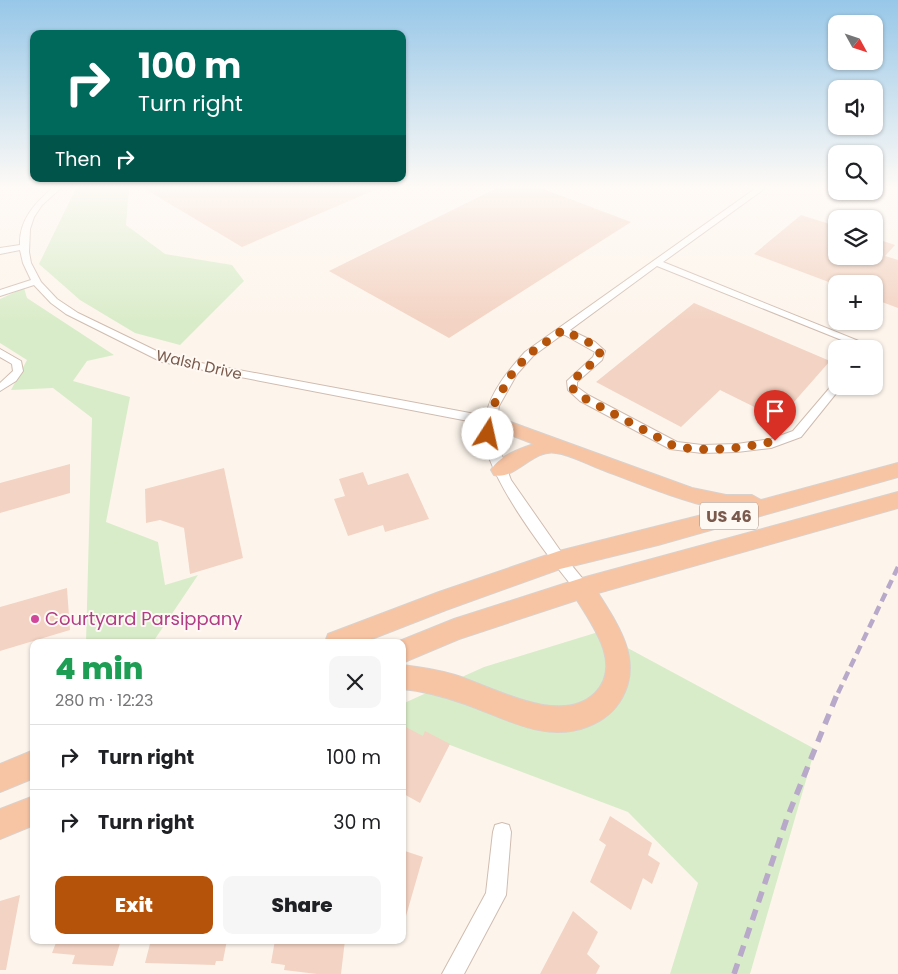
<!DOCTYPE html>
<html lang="en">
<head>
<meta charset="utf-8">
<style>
	body { margin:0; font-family:Poppins,sans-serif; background:#f6f6f6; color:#202124; height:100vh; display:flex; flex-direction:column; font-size:19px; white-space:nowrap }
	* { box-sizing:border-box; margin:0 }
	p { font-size:16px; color:#757577 }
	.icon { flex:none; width:28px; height:28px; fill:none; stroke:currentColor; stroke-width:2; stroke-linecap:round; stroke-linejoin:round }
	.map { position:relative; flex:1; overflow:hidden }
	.drawer { position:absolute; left:30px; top:639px; width:376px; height:305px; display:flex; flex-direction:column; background:#fff; border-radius:10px; box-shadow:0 1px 4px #0004 }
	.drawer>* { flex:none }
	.hud { position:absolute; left:30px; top:30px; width:376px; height:152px; border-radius:10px; box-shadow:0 1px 4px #0004; background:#00695c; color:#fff; overflow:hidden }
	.needle { width:32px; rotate:130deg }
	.fabs { position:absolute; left:828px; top:15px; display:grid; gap:10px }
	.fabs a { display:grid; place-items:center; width:55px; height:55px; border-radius:10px; background:#fff; box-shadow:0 1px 4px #0004; font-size:25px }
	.pin { position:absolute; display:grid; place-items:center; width:42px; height:42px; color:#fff; margin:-51px -21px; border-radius:50% 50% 50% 0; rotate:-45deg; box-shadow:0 0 5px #0007 }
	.pin .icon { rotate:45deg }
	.me { position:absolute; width:55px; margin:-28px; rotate:10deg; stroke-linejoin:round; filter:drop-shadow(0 0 4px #0008) }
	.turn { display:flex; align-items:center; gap:18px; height:105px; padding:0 25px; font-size:22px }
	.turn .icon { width:65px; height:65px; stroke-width:2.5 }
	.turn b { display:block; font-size:35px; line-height:42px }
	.then { display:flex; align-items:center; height:48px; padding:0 25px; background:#0003; gap:10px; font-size:19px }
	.round { display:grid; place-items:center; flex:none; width:52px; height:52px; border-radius:10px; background:#f6f6f6 }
	.headline { display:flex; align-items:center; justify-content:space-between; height:85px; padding:0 25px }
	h1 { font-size:30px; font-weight:800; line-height:38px; color:#1e9e55 }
	.cta { display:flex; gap:10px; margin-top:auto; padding:10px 25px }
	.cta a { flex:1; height:58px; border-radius:10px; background:#b45309; color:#fff; font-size:20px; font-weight:800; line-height:58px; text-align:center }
	.cta a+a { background:#f6f6f6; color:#202124 }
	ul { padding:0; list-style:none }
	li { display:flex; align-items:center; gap:15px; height:65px; padding:0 25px; border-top:1px solid #e0e0e0 }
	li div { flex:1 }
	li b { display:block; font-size:19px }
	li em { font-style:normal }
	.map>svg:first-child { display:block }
</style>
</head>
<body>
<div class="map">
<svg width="898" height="974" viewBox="0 0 898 974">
	<rect width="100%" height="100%" fill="#fdf5ec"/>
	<!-- green -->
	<path fill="#d9ecc9" d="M77,186H132L129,189L126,225L165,254L232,265L244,281L180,345L135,333L80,300L39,264Z
		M24,288L27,298L114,355L87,361L73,381L130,397L106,522L158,542L165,585L198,575L153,642H86L92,418L53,388L11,390L27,360L0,343V299Z
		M608,629L611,639L815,749L750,974H670L698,883L628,812L442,742L403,759L402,704L484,667Z"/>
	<!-- building -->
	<path fill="#f3d3c3" d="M140,186H384L242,247Z
		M501,186H535L631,222L449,338L329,271Z
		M801,215L836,226V256H874V238L895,245L885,256L898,260V308L874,299V284H834L754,254Z
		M694,303L830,361L779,419L720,390L681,427L596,382Z
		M70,464V493L0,513V483Z
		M224,468L243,558L190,574L184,528L160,520L146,523L145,489Z
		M363,472L368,485L408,473L429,519L385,532L383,525L348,536L334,499L345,496L339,479Z
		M67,588L70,630L0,651V607Z
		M402,725L423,736L425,731L450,744L420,803L402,793Z
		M610,816L652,843L648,855L660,863L652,884L643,878L631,910L590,882L606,845L599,840Z
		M402,850L423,857L406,916L402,915Z
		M20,895L6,970H0V901Z
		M573,911L598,932L587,954L600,966L596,974H540Z
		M57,940H121L113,966L72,964L75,955L52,953Z
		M151,940H227L223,961H216L215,965L145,963Z
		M275,940H345L341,974H317L284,970L285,965L271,963Z"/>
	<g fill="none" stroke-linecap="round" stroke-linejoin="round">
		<!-- minor casing -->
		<g stroke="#d0bcb0" stroke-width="2">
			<path id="minor" d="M55,186H63L42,205L34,217L30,229L29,252L31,263L41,282L57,299L78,313L169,357L486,416C490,392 509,370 525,352L759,186H768L663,262L876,348L874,351V349H864L657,266L570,330L595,342L605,351L602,360L577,382V387L588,395L677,442L702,445L737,444L771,439L793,431L833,384L836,383V386H842L801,437L771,448L737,452L702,453L670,449L580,401L568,390L567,381L593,357L595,352L563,334L533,356L517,374L499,406L494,434L511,480L564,556L587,584L589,588L587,592L582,594L577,592C550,559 476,466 484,424L162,362L66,314L51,303L34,285L0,296V290L31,280L23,263L20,250L0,254V248L20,245C19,219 36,202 55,186Z
				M0,349L21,361L23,371L16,381L0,391V383L13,371L12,364L0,357Z
				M502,823L509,825L511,832L506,895L464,974H442L486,893L493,832L495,825Z"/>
		</g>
		<!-- trunk casing -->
		<g stroke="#d9d1cd" stroke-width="2">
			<path id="trunk" d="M491,415L692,488L726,495H752L761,500L898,463V477L658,545L560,569L446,610L364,642H325L328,634L439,592L559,551L722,510C681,501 642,485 603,470C588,465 572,455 556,453C534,448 514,481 494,475L491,470C499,456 519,449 534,444L485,425L482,421L485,417Z
				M898,492V508L598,593C618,625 643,660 622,698C614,712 604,720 589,726C546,744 505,718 465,704C445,697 424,691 402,689V665C420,667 438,670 455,675C493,687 561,727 595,693C623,665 592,625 577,600L459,639L402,663V642H397L454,619L582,578Z
				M34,750V778L0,792V764Z
				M34,796V825L0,839V809Z"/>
		</g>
		<!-- minor -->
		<use href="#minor" fill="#fff" fill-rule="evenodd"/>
		<!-- trunk -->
		<use href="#trunk" fill="#f8c5a4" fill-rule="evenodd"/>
		<!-- rail-far1 -->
		<path stroke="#b8a8c9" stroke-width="4.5" stroke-dasharray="9 5.5" stroke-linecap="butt" d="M838,693L898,567"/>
		<!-- rail -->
		<path stroke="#b8a8c9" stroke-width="5.5" stroke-dasharray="11 8" stroke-linecap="butt" d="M734,974L787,818L838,692"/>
	</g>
	<!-- sky -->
	<linearGradient id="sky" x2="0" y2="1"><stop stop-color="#97c7e8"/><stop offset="0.58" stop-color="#fefaf6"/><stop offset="1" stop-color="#fefaf6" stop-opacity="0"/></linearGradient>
	<rect width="898" height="322" fill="url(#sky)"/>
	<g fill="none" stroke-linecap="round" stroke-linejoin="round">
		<!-- route -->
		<path stroke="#b45309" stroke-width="9" stroke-dasharray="0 16.2" d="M488,434L493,406L513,372L529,354L563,330L592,344L600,352L598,358L572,381V388L584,398L674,446C708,453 742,448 775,441"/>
	</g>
	<!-- markers -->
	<circle fill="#d1479c" stroke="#fff9f3" stroke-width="2" cx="35" cy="619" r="5"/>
	<g text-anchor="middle" stroke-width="4" stroke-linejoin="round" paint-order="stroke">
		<!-- far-street labels -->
		<g font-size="15" fill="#795a4d" stroke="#fff9f3">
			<text transform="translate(199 365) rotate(13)" y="5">Walsh Drive</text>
		</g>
		<!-- shield labels -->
		<rect fill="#fff9f3" stroke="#a18a7f" stroke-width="1" x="700" y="502.5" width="58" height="27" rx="4"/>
		<g font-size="16" font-weight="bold" fill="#795a4d">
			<text x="729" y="522">US 46</text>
		</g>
		<!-- hotel labels -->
		<g font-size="18" fill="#b23c85" stroke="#fff9f3" text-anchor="start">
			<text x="45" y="625">Courtyard Parsippany</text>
		</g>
	</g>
</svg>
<div class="fabs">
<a><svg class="needle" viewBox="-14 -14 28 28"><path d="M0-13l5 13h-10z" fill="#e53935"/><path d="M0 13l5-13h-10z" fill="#757577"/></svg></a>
<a><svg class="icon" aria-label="sound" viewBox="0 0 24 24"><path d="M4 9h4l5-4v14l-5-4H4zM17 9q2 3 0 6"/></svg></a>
<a><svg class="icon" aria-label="search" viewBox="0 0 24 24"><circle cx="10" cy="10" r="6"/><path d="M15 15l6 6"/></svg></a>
<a><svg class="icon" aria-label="layers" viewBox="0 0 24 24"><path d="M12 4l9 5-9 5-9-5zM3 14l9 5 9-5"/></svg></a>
<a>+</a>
<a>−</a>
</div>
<div class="pin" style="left:775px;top:441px;background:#d93025"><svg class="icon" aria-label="arrive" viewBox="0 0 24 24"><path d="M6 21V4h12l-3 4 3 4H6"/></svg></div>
<svg class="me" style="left:488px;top:434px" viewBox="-20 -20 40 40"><circle r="19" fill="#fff"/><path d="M0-13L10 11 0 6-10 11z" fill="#b45309"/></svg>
<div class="hud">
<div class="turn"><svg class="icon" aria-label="right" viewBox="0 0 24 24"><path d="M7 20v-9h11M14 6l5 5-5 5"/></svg><div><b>100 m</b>Turn right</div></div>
<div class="then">Then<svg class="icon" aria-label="right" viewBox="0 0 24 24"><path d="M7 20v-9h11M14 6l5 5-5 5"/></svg></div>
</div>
<section class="drawer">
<div class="headline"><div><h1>4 min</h1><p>280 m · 12:23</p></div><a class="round"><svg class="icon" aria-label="close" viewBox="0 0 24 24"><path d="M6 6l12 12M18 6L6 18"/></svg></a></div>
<ul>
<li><svg class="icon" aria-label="right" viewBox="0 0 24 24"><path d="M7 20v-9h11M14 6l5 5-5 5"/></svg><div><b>Turn right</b></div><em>100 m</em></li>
<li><svg class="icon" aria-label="right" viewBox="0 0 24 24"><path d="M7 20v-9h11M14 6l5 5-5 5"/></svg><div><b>Turn right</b></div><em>30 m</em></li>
</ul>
<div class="cta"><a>Exit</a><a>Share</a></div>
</section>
</div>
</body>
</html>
